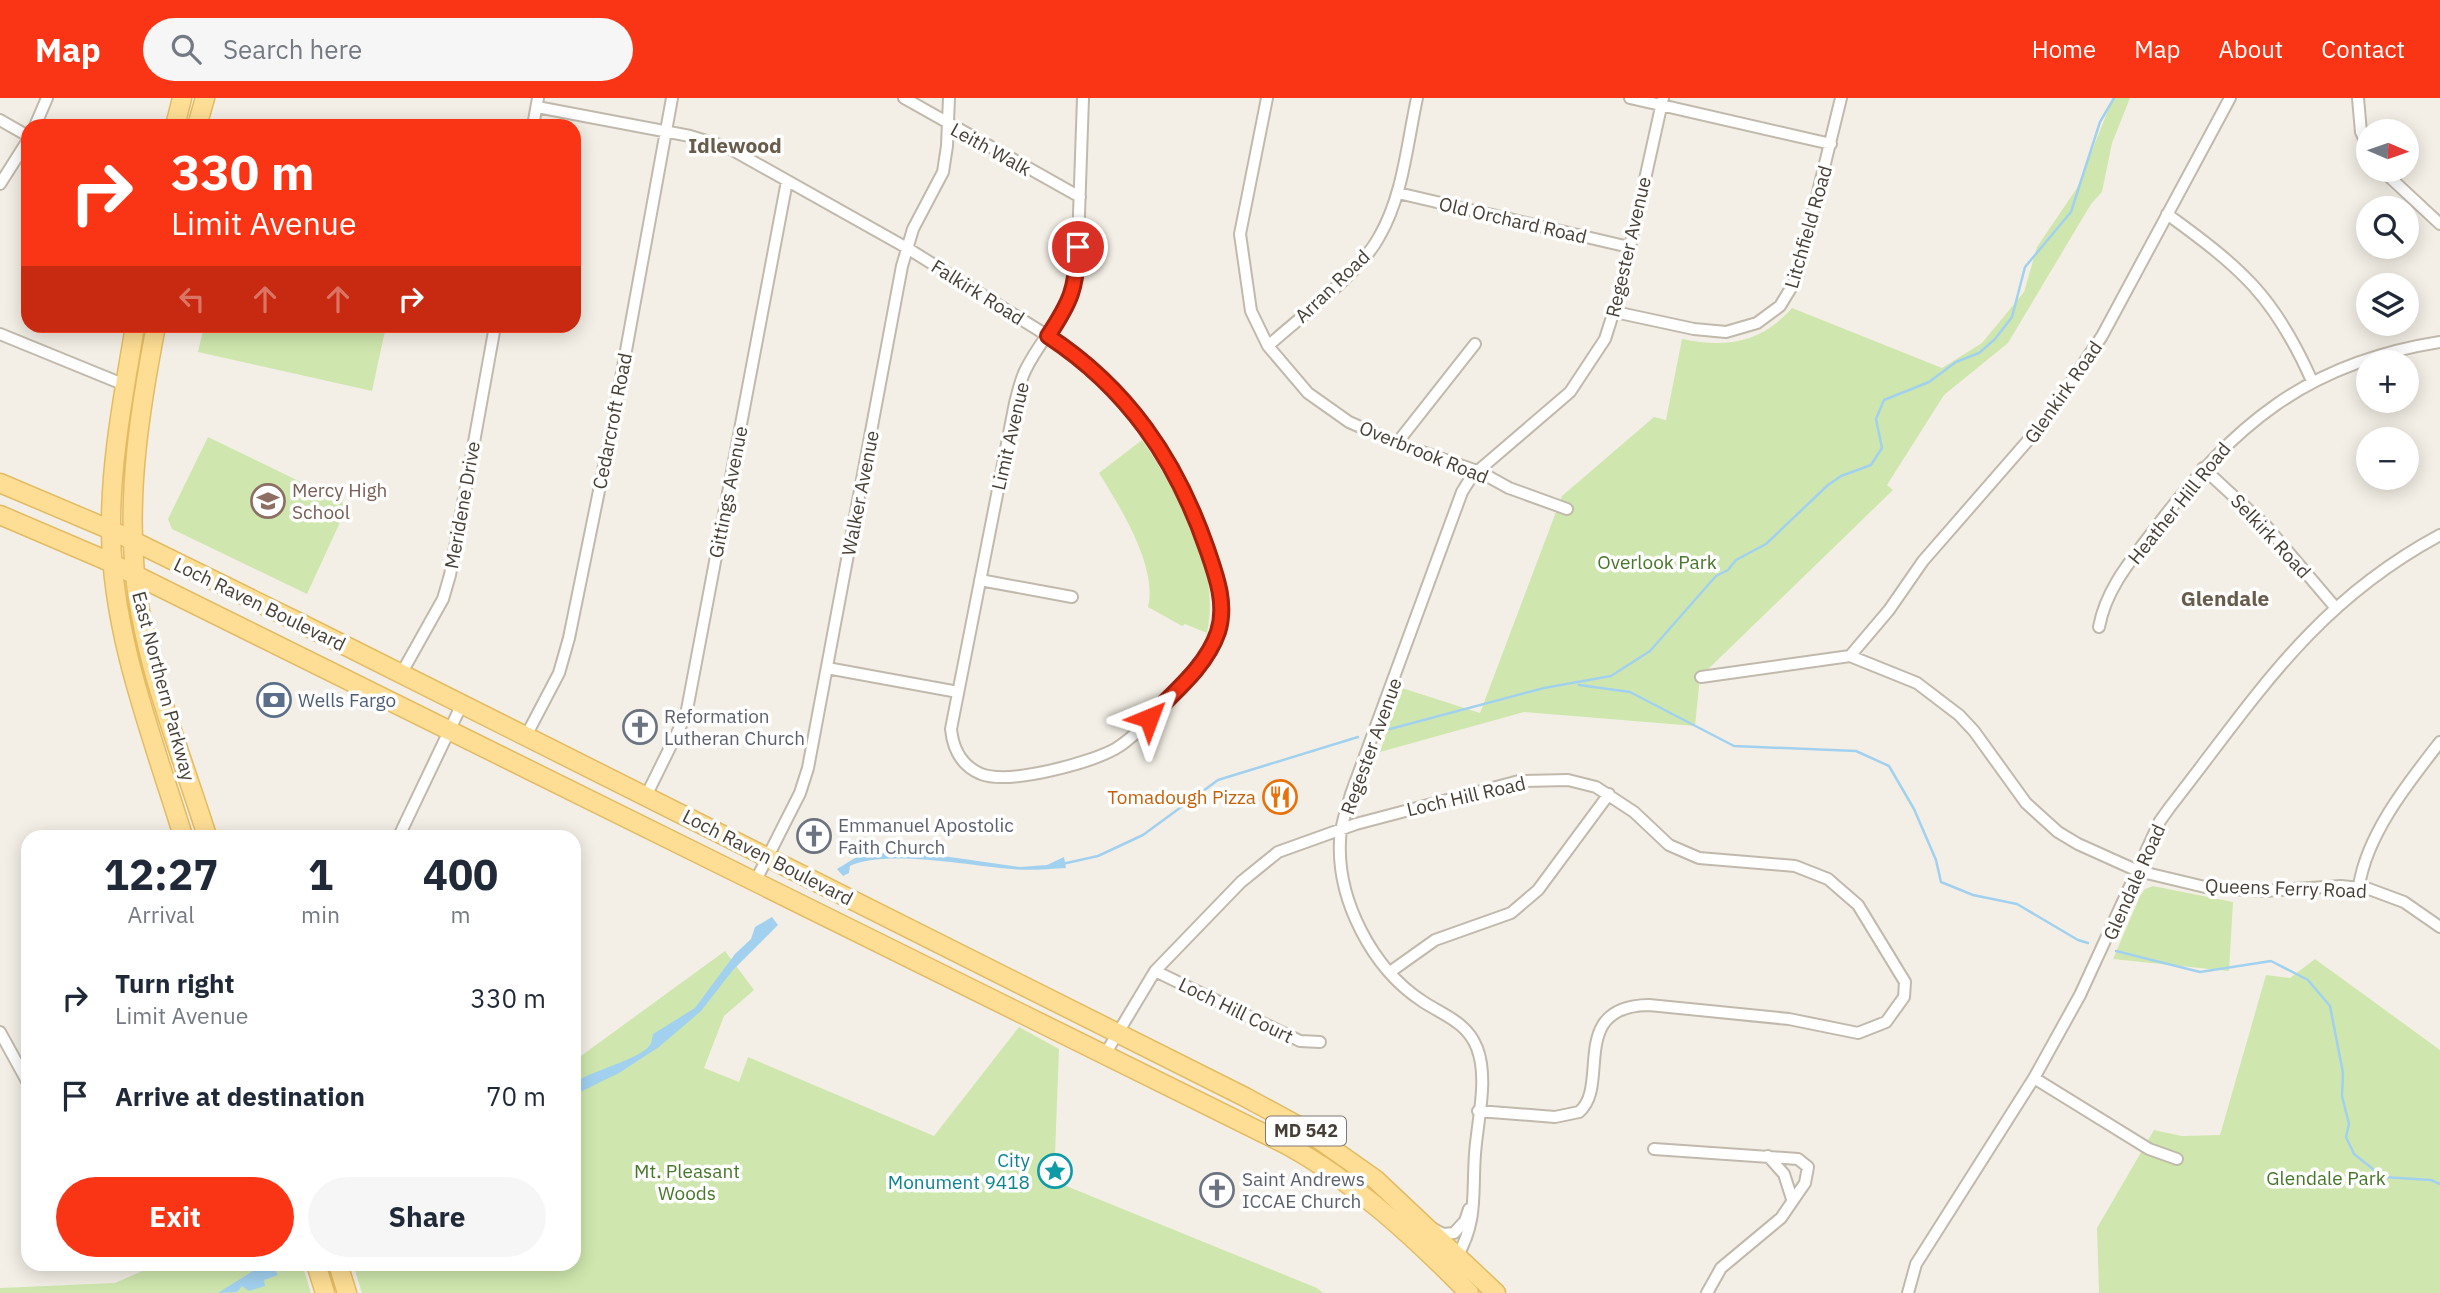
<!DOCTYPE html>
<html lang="en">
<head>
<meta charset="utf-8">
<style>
	body { margin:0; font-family:"IBM Plex Sans",sans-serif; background:#f6f6f7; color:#1f2937; height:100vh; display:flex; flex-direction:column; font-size:26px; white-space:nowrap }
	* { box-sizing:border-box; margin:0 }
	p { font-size:23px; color:#747a83 }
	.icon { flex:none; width:38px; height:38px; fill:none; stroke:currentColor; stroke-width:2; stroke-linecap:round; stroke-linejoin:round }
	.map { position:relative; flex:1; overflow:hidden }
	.drawer { position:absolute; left:21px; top:732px; width:560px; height:441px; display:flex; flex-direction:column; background:#fff; border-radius:21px; box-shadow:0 4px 18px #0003 }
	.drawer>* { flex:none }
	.guide { position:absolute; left:21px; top:21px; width:560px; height:214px; border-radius:21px; box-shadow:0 4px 18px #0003; background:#fa3516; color:#fff; overflow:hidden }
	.needle { width:46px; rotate:92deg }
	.controls { position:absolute; left:2356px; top:21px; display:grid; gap:14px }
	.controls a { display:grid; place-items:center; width:63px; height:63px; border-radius:50%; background:#fff; box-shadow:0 4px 18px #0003; font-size:35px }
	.pin { position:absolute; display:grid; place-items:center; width:60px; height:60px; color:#fff; margin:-30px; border:4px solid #fff; border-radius:50%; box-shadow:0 2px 7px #0007 }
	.me { position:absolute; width:77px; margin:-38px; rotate:44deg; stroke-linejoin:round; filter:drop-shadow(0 0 5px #0008) }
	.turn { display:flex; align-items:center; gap:24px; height:147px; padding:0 35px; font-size:32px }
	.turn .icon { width:91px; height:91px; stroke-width:2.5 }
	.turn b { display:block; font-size:49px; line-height:60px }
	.lanes { display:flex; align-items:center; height:66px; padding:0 35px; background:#0003; justify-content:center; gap:35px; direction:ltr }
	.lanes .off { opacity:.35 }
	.eta { display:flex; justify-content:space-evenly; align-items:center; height:119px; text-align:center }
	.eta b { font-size:42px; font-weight:700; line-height:49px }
	.action { display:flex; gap:14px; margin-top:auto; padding:14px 35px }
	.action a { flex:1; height:80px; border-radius:42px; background:#fa3516; color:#fff; font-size:28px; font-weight:700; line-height:80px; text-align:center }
	.action a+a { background:#f6f6f7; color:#1f2937 }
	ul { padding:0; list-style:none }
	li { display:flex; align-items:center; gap:21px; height:98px; padding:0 35px }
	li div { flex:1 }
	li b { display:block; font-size:26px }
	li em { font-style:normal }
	header { display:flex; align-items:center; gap:42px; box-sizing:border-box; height:98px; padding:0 35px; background:#fa3516; color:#fff }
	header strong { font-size:33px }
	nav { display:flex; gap:38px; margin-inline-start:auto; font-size:24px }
	.search { width:490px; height:63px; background:#f6f6f7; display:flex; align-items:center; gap:18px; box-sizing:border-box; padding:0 24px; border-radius:38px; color:#747a83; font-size:26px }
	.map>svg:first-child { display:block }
</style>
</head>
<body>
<header>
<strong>Map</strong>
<div class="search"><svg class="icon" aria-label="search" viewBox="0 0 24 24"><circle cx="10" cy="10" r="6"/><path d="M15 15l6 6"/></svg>Search here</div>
<nav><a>Home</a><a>Map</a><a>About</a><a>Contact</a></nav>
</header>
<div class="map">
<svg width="2440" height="1195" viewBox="0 0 2440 1195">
	<rect width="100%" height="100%" fill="#f3efe6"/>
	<!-- green -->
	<path fill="#cfe7ae" d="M2113,0H2130L2112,45L2102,94L2091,106L2008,245L1944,297L1887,387L1893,392L1700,579L1695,628L1524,614L1380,654L1402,590L1480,615L1562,398L1654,319L1666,322L1682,241C1727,250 1761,245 1792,210L1942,270L1982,245L2024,194L2037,149L2077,90Z
		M204,228H386L372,293L198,254Z
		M208,339L348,407L307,496L172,431L168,421Z
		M1142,342C1180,399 1221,465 1207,535L1185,526L1182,528L1148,509C1158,469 1120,409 1099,375Z
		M2153,788L2233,804L2229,873L2113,861L2140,798L2145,791Z
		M725,853L754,892L724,918L704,970L739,984L748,959L934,1038L1019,929L1059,951L1054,1083L1317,1190L1323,1195H362L353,1166H574V963Z
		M2315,861L2440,952V1195H2099L2097,1130L2154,1032L2182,1038L2220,1037L2266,877L2290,880Z
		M158,1166H302L311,1195H0V1190L115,1185Z"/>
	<!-- water -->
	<path fill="#a2d1f0" d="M908,753L1020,769L1047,767L1064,759L1066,770C1048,771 1029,773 1011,771C971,768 885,751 850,768L849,775L843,778L837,771L860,757Z
		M772,819L778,827L733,872L701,913L659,949L619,975L574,997V985C590,973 641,961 650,947C652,944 652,940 653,936L695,910L735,856L751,841L755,829Z
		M264,1166H272L278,1177L264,1182L265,1188L249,1193L242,1188L237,1194L218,1195Z"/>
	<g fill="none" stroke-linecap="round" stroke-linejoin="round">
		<!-- stream -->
		<path stroke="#a2d1f0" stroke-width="2.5" d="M1579,587L1630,594L1734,648L1856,653L1889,668L1914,711L1936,762L1941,784L1973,797L2017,806L2078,842L2088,845
			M1390,631L1544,590L1611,578L1650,553L1716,478L1728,472L1736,462L1766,446L1828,387L1841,378L1871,367L1882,350L1876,321L1884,302L1929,284L1956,264L1979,255L1995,241L2012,219L2025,169L2071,114L2100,24L2114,0
			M1062,766L1098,758L1143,737L1218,682L1358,639
			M2116,853L2200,874L2271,863L2308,882L2330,908L2343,975L2342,998L2349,1026L2346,1039L2354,1056L2383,1079L2431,1082L2440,1086"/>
		<!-- minor casing -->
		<g stroke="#c1b9ab" stroke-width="14">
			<path id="minor" d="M904,0L1080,99
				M1267,0L1240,136L1251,213L1268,248L1308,295L1349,324L1397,345L1480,374L1509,390L1567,411
				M1630,0L1831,46
				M2358,0L2361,34L2368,49
				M537,9L690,38L729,50L907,150L1040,233C1107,275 1159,332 1190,406C1205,442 1227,487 1220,528C1214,558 1142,636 1115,651C1089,665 1010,687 981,676C962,668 953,651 951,631L1015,305C1018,294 1020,283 1025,273C1043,235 1069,219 1077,174L1083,0
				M0,22L28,38
				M35,28L47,0
				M533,28L538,0
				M2382,72L2440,126
				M0,86L28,42
				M1398,95L1629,149
				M2167,116C2241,170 2274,197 2312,283
				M1615,214L1694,231L1726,234L1757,225L1780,208L1797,180L1841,0
				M0,236L125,287
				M1268,248C1300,219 1359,176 1379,139C1403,98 1407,46 1417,0
				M1397,345L1475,246
				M2203,370L2267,429L2335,509
				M980,482L1072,499
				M2099,529C2106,491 2131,462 2154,432C2233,327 2306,265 2440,244
				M1850,558L1889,512L1923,463L2045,323L2102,238L2230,0
				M827,570L958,594
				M401,576L443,501L450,477L495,228
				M1701,579L1850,558L1917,585L1959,617L1974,633L2026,705L2058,734L2078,746L2138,773L2205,789L2264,793L2341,788L2369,791L2404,804L2440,829
				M526,638L559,575L569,540L613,324L672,0
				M646,698L686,617L787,83
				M399,738L462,606
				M754,786L800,695L808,670L902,168L913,131L943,74L947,48L949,0
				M2359,788C2367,736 2408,685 2440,644
				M1155,873L1300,943L1320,944
				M1390,874L1435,842L1511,815L1538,792L1609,696
				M0,934L28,985
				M1104,958L1155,873L1241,784L1278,754L1356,726L1519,683L1568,682L1596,689L1634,714L1669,747L1699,760L1795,768L1828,781L1858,807L1905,884L1904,899L1886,924L1858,935L1789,921L1649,907C1567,908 1611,988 1579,1014L1555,1019L1478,1013
				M2034,980L2149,1051L2177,1061
				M1654,1051L1798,1061L1808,1069L1805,1085L1781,1120L1721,1170L1707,1195
				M1768,1058L1784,1076L1792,1101
				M1434,1131L1443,1136L1454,1135L1465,1123L1469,1111
				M1457,1159C1478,1122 1472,1097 1475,1056C1477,1024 1489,981 1477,950C1467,924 1443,917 1422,903C1372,870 1337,802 1340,743C1340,728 1347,711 1351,696L1462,394L1472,378L1570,294L1605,241L1620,194L1663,0
				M1908,1195L1916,1166L2034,980L2080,897L2160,723L2170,709C2256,599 2312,506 2440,437"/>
		</g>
		<!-- primary casing -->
		<g stroke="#e3bb63" stroke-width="21">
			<path id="primary" d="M175,28L182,0
				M197,28L205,0
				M135,228C124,295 110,365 111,434C112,538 153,640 183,738
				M156,228C140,310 127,393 135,476C143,563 181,655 207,738
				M0,385L111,432L296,523L1245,999L1304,1031L1375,1081L1496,1195
				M0,417L103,461L1287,1047C1356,1085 1414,1139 1469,1195
				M316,1166L325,1195
				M338,1166L347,1195"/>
		</g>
		<!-- minor -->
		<use href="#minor" stroke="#fff" stroke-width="10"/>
		<!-- primary -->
		<use href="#primary" stroke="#fede94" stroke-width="18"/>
	</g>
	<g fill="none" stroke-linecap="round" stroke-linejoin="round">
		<!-- route casing -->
		<g stroke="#a2220e" stroke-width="18">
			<path id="route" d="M1078,149C1076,191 1071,203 1048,238C1127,290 1176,361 1207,451C1216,477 1227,506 1218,534C1206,569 1174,594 1149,620"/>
		</g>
		<!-- route -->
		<use href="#route" stroke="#fa3516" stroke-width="12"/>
	</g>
	<!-- icons -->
	<defs>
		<g id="school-ring" transform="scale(1.75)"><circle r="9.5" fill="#fff" stroke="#8d6e63" stroke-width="1.5"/><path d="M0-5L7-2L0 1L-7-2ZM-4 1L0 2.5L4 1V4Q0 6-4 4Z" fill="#8d6e63"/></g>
		<g id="bank-ring" transform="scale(1.75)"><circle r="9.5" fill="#fff" stroke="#5c6f8a" stroke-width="1.5"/><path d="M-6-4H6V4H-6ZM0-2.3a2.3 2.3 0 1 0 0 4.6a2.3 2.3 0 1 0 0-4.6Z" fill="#5c6f8a"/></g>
		<g id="church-ring" transform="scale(1.75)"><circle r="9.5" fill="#fff" stroke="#6b7280" stroke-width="1.5"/><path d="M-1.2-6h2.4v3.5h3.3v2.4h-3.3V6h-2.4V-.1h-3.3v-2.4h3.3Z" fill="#6b7280"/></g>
		<g id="restaurant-ring" transform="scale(1.75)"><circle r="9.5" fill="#fff" stroke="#e8710a" stroke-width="1.5"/><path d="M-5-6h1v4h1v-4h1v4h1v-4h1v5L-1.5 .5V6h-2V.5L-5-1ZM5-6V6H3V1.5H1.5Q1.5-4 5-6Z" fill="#e8710a"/></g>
		<g id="sight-ring" transform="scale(1.75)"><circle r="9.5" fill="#fff" stroke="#0f9aa8" stroke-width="1.5"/><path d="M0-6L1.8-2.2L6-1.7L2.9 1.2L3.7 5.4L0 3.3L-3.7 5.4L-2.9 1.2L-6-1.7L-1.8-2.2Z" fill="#0f9aa8"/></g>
	</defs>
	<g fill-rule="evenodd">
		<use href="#school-ring" x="268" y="403"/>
		<use href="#bank-ring" x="274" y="602"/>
		<use href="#church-ring" x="640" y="629"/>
		<use href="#restaurant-ring" x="1280" y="699"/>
		<use href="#church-ring" x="814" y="738"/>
		<use href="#sight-ring" x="1055" y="1073"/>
		<use href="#church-ring" x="1217" y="1092"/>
	</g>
	<g text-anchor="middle" stroke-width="7" stroke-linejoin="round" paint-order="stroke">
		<!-- shield labels -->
		<rect fill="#fff" stroke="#7e7972" stroke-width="2" x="1266" y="1018.5" width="80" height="29" rx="5"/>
		<g font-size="18" font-weight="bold" fill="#463f35">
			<text x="1306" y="1039">MD 542</text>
		</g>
		<!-- street labels -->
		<g font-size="19" fill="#463f35" stroke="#fff">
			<text transform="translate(991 51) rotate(29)" y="7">Leith Walk</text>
			<text transform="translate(1513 122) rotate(13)" y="7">Old Orchard Road</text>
			<text transform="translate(1808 129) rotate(-74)" y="7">Litchfield Road</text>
			<text transform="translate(1628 149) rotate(-77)" y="7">Regester Avenue</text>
			<text transform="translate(1332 188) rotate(-44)" y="7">Arran Road</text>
			<text transform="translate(978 194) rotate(32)" y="7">Falkirk Road</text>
			<text transform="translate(2063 294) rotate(-55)" y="7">Glenkirk Road</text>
			<text transform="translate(612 323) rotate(-79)" y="7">Cedarcroft Road</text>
			<text transform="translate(1010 338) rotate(-77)" y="7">Limit Avenue</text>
			<text transform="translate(1424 354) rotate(22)" y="7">Overbrook Road</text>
			<text transform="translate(728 394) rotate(-79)" y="7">Gittings Avenue</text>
			<text transform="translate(860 395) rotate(-79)" y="7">Walker Avenue</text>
			<text transform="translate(2179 405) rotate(-51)" y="7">Heather Hill Road</text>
			<text transform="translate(462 407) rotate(-80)" y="7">Meridene Drive</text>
			<text transform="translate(2271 438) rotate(47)" y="7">Selkirk Road</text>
			<text transform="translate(260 506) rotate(26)" y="7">Loch Raven Boulevard</text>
			<text transform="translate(164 588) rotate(75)" y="7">East Northern Parkway</text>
			<text transform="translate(1371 648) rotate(-70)" y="7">Regester Avenue</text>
			<text transform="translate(1466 698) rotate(-13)" y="7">Loch Hill Road</text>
			<text transform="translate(768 759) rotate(27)" y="7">Loch Raven Boulevard</text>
			<text transform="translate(2134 784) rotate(-66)" y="7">Glendale Road</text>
			<text transform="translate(2286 790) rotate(2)" y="7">Queens Ferry Road</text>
			<text transform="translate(1236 912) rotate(26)" y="7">Loch Hill Court</text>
		</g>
		<!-- education labels -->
		<g font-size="19" fill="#785e54" stroke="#fff" text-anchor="start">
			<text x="292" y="399">Mercy High<tspan x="292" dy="22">School</tspan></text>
		</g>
		<!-- park labels -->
		<g font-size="19" fill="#477728" stroke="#fff">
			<text x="1657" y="471">Overlook Park</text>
			<text x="687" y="1080">Mt. Pleasant<tspan x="687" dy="22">Woods</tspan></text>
			<text x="2326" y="1087">Glendale Park</text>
		</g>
		<!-- service labels -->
		<g font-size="19" fill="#4e5e75" stroke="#fff" text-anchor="start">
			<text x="298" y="609">Wells Fargo</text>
		</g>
		<!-- worship labels -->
		<g font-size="19" fill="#5b616d" stroke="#fff" text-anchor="start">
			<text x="664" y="625">Reformation<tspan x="664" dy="22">Lutheran Church</tspan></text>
			<text x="838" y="734">Emmanuel Apostolic<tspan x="838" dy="22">Faith Church</tspan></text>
			<text x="1242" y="1088">Saint Andrews<tspan x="1242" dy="22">ICCAE Church</tspan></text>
		</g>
		<!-- food labels -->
		<g font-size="19" fill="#c56008" stroke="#fff" text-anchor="end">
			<text x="1256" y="706">Tomadough Pizza</text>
		</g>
		<!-- culture labels -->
		<g font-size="19" fill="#0d838f" stroke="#fff" text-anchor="end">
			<text x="1030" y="1069">City<tspan x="1030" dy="22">Monument 9418</tspan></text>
		</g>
		<!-- neighbourhood labels -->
		<g font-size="21" font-weight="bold" fill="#685d4c" stroke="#fff">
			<text x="735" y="55">Idlewood</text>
			<text x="2225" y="508">Glendale</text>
		</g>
	</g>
</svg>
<div class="controls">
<a><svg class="needle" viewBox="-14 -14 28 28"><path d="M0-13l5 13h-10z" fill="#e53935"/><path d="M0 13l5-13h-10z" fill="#747a83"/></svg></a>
<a><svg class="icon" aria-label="search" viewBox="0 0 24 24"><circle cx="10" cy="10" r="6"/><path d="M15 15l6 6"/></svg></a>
<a><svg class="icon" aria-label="layers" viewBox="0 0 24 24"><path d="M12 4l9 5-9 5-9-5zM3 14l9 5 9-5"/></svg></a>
<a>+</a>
<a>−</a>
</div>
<div class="pin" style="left:1078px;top:149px;background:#d93025"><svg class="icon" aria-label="arrive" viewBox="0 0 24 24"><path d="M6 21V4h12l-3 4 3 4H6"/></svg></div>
<svg class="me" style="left:1149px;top:620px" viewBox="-20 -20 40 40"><path d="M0-17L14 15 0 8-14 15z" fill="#fa3516" stroke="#fff" stroke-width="4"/></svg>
<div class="guide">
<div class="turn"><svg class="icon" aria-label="right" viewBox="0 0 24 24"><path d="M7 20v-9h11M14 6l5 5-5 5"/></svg><div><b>330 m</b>Limit Avenue</div></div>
<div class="lanes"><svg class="icon off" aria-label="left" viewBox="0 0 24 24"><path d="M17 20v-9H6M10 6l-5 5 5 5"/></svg><svg class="icon off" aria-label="ahead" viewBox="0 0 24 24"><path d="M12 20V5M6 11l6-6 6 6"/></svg><svg class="icon off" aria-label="ahead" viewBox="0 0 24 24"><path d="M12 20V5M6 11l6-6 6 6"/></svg><svg class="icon" aria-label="right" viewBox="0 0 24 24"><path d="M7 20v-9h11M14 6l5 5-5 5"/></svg></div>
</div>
<section class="drawer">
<div class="eta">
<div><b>12:27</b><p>Arrival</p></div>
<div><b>1</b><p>min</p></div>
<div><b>400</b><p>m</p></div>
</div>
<ul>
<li><svg class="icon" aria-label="right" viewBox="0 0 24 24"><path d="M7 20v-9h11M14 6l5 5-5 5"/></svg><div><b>Turn right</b><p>Limit Avenue</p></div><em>330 m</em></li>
<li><svg class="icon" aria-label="arrive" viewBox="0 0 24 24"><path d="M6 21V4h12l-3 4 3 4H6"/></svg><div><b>Arrive at destination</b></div><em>70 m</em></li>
</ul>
<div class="action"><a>Exit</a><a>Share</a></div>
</section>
</div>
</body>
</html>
